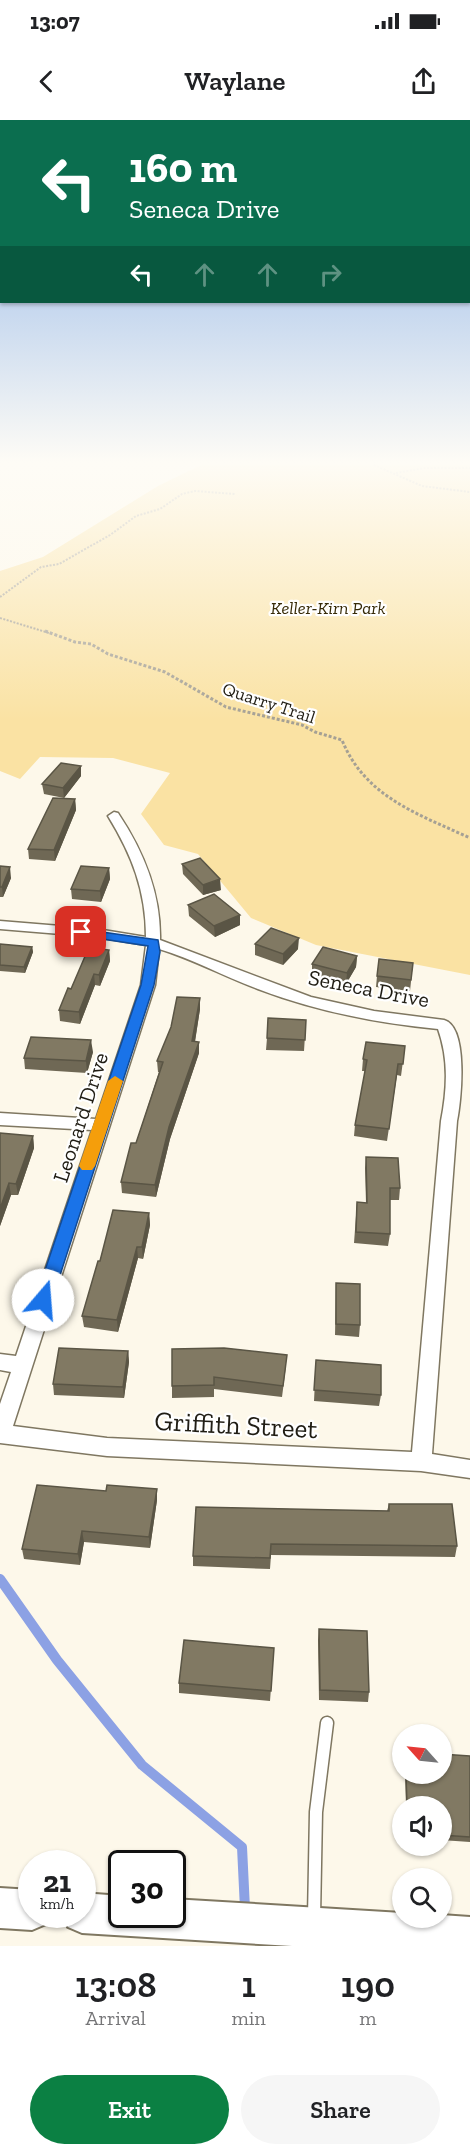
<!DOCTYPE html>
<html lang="en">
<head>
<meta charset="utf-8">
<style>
	body { margin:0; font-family:"Zilla Slab",serif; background:#f6f6f6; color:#202124; height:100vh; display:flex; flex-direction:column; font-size:22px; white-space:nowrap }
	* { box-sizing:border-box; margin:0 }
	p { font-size:20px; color:#757577 }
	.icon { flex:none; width:33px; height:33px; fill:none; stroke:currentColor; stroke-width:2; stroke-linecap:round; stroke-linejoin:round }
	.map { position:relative; height:1826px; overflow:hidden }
	.drawer { display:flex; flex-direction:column; background:#fff; flex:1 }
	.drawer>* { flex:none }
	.banner { position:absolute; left:0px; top:0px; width:471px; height:183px; box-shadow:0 2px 4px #0004; background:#0b6e4f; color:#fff; overflow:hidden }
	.needle { width:39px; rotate:297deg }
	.controls { position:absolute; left:392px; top:1604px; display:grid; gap:12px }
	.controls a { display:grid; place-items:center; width:60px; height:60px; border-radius:50%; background:#fff; box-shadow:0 2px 4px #0004; font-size:30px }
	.speed { position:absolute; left:18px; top:1730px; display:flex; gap:12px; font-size:30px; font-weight:700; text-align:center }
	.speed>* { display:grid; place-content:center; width:78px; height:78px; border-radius:50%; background:#fff; box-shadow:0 2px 4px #0004; line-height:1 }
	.speed small { font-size:15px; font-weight:400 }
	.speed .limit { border:3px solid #111; border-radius:9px; background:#fff; color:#111 }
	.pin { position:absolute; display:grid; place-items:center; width:51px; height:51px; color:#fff; margin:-26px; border-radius:12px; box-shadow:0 3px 9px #0006 }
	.me { position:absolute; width:66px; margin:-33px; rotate:18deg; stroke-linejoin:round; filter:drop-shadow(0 0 4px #0008) }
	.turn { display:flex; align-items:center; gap:21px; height:126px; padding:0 30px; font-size:27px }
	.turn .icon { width:78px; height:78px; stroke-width:2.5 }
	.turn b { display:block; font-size:42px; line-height:51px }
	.lanes { display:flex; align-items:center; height:57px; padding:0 30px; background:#0003; justify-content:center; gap:30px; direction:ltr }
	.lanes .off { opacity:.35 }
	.eta { display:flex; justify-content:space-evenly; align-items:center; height:102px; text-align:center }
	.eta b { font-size:36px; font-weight:600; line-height:42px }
	.primary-button { display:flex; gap:12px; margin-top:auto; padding:12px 30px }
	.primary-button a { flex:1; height:69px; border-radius:36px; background:#0b8043; color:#fff; font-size:24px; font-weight:600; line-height:69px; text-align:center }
	.primary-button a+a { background:#f6f6f6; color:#202124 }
	.status { display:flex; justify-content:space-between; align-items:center; height:42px; padding:0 30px; background:#fff; direction:ltr }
	.status svg { height:16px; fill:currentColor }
	header { display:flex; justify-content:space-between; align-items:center; height:78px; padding:0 30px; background:#fff; font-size:27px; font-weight:600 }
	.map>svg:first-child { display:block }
</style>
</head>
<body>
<div class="status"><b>13:07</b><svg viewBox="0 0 49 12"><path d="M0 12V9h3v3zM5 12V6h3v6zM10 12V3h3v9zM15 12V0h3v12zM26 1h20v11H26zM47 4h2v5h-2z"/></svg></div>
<header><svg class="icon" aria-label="back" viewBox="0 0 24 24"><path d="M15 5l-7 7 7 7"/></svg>Waylane<svg class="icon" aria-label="share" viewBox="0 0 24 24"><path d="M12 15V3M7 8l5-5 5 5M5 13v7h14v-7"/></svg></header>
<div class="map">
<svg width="470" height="1826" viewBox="0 0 470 1826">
	<rect width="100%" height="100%" fill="#fdf8ea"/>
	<!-- green -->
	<path fill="#fae2a3" d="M201,345H470V855L316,825L251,798L198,734L164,725L141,694L170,653L113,638L40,637L20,659L0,651V451L43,437L158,366Z"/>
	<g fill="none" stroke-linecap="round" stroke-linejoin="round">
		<!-- stream -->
		<path stroke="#8ca1e4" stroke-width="10" d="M0,1459L57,1540L142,1645L242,1727L245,1789"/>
		<!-- lane casing -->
		<g stroke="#7f7761" stroke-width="15">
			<path id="lane" d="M314,1797L316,1692L327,1603"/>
		</g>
		<!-- street casing -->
		<g stroke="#7f7761" stroke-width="3">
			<path id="street" d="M114,692L118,693C144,732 161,773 160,820L311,877L374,891L444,900C469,907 461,982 457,1001L432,1334L470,1340V1358L421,1351L107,1336L0,1323V1284L11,1252L0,1250V1234L16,1236L92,1010L0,1005V993L96,999L141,865L146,825L97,817L0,809V801L97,809L146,817C146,771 132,735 108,696ZM159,829C193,839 225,857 258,869C316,891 376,903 438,909C449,940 447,970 441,1001L412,1332L107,1318L13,1306L155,865Z"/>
		</g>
		<!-- secondary casing -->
		<g stroke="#7f7761" stroke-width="4">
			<path id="secondary" d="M0,1768L32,1770V1794H50L46,1804L32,1810L0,1808Z
				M82,1773L122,1776V1794H172V1779L402,1793V1797H441V1795L470,1797V1826H292L82,1813L68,1807L63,1794H82Z"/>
		</g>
		<!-- path-far1 -->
		<path stroke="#a5a094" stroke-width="2" stroke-dasharray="2 1.5" stroke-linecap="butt" d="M374,345L422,366L470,372
			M396,353L424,348H470
			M0,477L41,447L59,444L110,415L136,396L160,389L182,374L195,371L235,374
			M0,498L49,513"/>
		<!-- path -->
		<path stroke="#a5a094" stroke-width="3" stroke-dasharray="3 2" stroke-linecap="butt" d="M45,511L75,522L91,524L108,534L165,552L226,587L302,605L315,612L342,620C365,677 418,694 470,718"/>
		<!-- lane -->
		<use href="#lane" stroke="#fff" stroke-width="12"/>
		<!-- street -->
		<use href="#street" fill="#fff" fill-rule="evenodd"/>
		<!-- secondary -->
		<use href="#secondary" fill="#fff" fill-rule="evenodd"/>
	</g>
	<!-- wall -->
	<path fill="#6f6855" d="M81,646V656L64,678L44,674L42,664Z
		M75,679L76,690L55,741L29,739L28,729Z
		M182,744L221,770L203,775L183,754Z
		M0,746L11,758L3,777H0Z
		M109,748L110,759L101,782L72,779L71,769Z
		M188,785L240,795V805L215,817L189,796Z
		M0,824L32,827L33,832L25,853L0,851Z
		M255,824L298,829L283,845L255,835Z
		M109,830L110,841L100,866L95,865L80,904L60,901L59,890L71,869Z
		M357,836L356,847L346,864L312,856V844Z
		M413,843L410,871L376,867L377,856Z
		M200,878V889L195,922L199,933L170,1019L156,1077L122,1073L121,1062L136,1023L159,952H158L157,941Z
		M306,900L304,931L266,930L267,918Z
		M405,926L401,956L397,955L387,1021L354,1016L355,1005L365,951H362L363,939Z
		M93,932L87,953L25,949L24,938Z
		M0,1014L33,1016L34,1028L18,1075H11L0,1106Z
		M366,1037L400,1068L399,1080H390V1114L388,1126L354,1123L357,1082L366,1083L365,1048Z
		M149,1093L150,1105L143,1139L138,1138L118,1212L84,1207L82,1196L100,1141Z
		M336,1163L360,1205L359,1217L335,1215Z
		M172,1229L286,1246L282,1277L214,1269V1277L172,1278Z
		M128,1231L129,1242L124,1278L54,1275L53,1264Z
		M316,1240L381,1275L379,1286L314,1281Z
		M157,1369V1380L150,1428L84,1422L80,1445L24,1439L22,1429L106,1371Z
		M389,1384L457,1426L455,1437L271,1435L270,1449L193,1446V1436L387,1391Z
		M319,1509L369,1572L368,1582L319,1580L318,1520Z
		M274,1528L270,1581L179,1573V1563Z
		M470,1636V1722L441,1720V1686H406L405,1653H441Z"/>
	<!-- shaded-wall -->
	<path fill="#5a5545" d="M81,646V656L64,678L63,668Z
		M75,679L76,690L55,741L54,730Z
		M10,747L11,758L3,777L2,767Z
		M109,748L110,759L101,782L100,771Z
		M220,759L221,770L203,775V765Z
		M240,795V805L215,817L214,806Z
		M299,818L298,829L283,845V834Z
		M32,827L33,832L25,853L24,847Z
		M109,830L110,841L100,866L99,855Z
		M357,836L356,847L346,864L347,853Z
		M94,854L95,865L80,904L79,892Z
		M200,878V889L193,933L192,921Z
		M91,920L93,932L87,953L86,941Z
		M199,922V933L170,1019L156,1077L155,1065L169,1007Z
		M33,1016L34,1028L18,1075L16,1064Z
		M9,1063L11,1075L0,1106V1089Z
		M149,1093L150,1105L143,1139L142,1127Z
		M137,1127L138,1138L118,1212L117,1200Z
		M128,1231L129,1242L124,1278L123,1267Z
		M157,1369V1380L150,1428L149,1417Z
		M82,1411L84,1422L80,1445L78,1434Z"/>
	<!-- building -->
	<path fill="#817963" stroke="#5a5545" stroke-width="1.5" d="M61,643L81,646L63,668L42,664Z
		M53,678L75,679L54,730L28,729Z
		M200,738L220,759L203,765L182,744Z
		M0,746L10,747L2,767H0Z
		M81,746L109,748L100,771L71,769Z
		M214,774L240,795L214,806L188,785Z
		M271,808L299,818L283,834L255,824Z
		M0,824L32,827L24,847L0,845Z
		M89,827L109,830L99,855L94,854L79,892L59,890L68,868L71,869Z
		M323,827L357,836L347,853L312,844Z
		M379,839L413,843L411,860L377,856Z
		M177,877L200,878L192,921L199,922L169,1007L155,1065L121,1062L131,1023H136L163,942L157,941L171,907Z
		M268,898L306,900L305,920L267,918Z
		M31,917L91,920L86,941L24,938Z
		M366,922L405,926L403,944H398L389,1009L355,1005L367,940L363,939Z
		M0,1013L33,1016L16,1064L9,1063L0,1089Z
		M366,1037L398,1038L400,1068H390V1114L356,1112L357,1082L367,1083Z
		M113,1090L149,1093L142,1127H137L117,1200L82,1196L98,1141H100Z
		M336,1163L360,1164V1205L336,1204Z
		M59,1228L128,1231L123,1267L53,1264Z
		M224,1228L287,1235L283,1266L214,1257V1265L172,1266V1229Z
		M316,1240L381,1245V1275L314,1270Z
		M37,1365L106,1371L107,1365L157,1369L149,1417L82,1411L78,1434L22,1429Z
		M389,1384H452L457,1426L271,1424L270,1438L193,1436L196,1387L389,1391Z
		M319,1509L367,1511L369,1572L320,1570Z
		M184,1520L274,1528L271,1571L179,1563Z
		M441,1634L470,1636V1717L441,1715V1686H407L406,1653H441Z"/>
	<!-- sky -->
	<linearGradient id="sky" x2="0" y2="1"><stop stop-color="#83ace6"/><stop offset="0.57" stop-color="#fefcf6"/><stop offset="1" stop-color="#fefcf6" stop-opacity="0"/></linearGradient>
	<rect width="470" height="601" fill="url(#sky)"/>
	<!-- route -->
	<path fill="#1a73e8" stroke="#114b97" stroke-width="1.5" d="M81,809L158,820L160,832L154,865L52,1180L49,1184L43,1186L37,1184L35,1180L141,865L148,826L76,815L74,812L76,810Z"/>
	<!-- slow -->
	<path fill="#f59e0b" d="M115,956L123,961L95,1046L92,1050H82L79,1046L108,961Z"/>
	<g text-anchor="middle" stroke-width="4.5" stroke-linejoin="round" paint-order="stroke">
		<!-- far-park labels -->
		<g font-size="18" font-style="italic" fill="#362a07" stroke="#fff">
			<text x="328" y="494">Keller-Kirn Park</text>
		</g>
		<!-- far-street labels -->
		<g font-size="18" fill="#201d14" stroke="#fff">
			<text transform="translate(269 583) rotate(18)" y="6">Quarry Trail</text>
		</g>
		<!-- street labels -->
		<g font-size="22" fill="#201d14" stroke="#fff">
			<text transform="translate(369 868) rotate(11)" y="8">Seneca Drive</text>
			<text transform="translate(80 997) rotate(-72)" y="8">Leonard Drive</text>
		</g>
		<!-- near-street labels -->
		<g font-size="27" fill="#201d14" stroke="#fff">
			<text transform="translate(236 1305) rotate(3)" y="9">Griffith Street</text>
		</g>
	</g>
</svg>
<div class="controls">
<a><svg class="needle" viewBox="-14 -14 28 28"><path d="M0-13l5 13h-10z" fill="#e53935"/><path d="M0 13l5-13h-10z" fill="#757577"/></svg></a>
<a><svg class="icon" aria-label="sound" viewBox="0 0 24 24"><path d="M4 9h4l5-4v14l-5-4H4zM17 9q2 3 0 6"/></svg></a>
<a><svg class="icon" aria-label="search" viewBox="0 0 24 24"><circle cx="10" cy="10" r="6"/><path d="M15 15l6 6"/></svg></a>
</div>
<div class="speed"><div>21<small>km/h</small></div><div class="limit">30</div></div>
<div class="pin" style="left:81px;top:812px;background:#d93025"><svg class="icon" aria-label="arrive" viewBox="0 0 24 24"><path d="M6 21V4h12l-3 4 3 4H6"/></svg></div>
<svg class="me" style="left:43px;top:1180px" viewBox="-20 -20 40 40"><circle r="19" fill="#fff"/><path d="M0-13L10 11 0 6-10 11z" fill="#1a73e8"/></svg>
<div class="banner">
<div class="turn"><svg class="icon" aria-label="left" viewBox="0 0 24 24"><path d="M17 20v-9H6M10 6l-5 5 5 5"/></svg><div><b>160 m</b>Seneca Drive</div></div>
<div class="lanes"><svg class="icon" aria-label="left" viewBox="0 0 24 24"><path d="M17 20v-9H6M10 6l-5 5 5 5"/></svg><svg class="icon off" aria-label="ahead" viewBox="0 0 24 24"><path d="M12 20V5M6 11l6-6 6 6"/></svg><svg class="icon off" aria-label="ahead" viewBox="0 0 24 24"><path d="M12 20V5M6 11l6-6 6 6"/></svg><svg class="icon off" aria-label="right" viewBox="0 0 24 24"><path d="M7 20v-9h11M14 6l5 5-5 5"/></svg></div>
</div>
</div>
<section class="drawer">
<div class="eta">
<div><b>13:08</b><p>Arrival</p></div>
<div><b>1</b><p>min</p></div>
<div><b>190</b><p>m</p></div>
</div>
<div class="primary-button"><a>Exit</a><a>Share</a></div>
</section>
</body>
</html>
